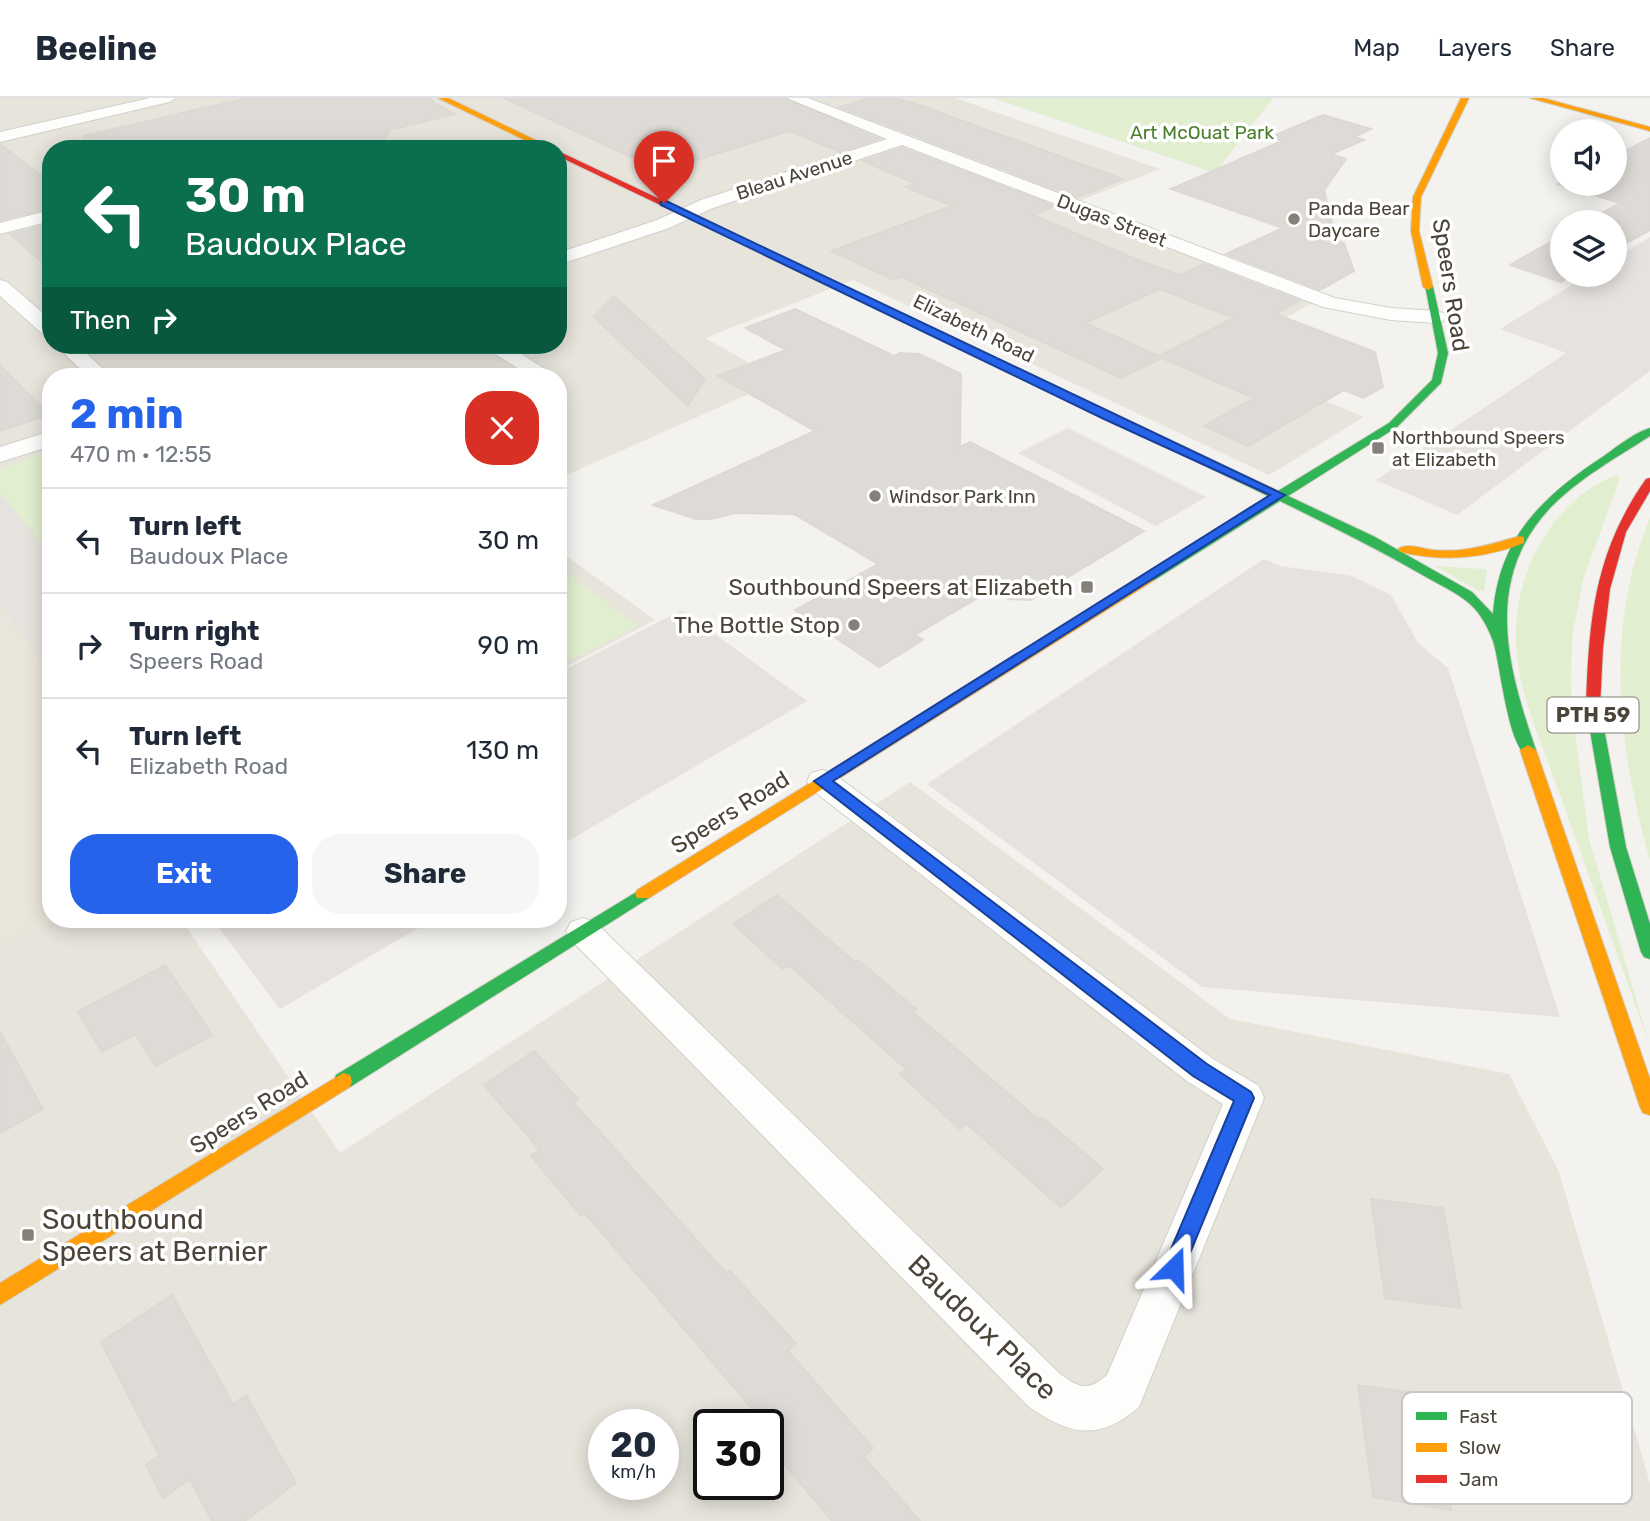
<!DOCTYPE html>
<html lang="en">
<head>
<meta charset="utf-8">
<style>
	body { margin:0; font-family:Rubik,sans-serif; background:#f6f6f7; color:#1f2937; height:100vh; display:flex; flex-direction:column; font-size:26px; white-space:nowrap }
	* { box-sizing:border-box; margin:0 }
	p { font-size:23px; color:#747a83 }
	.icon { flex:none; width:38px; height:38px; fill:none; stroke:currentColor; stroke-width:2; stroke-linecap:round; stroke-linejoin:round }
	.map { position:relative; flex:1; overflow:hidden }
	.details { position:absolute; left:42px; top:270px; width:525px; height:560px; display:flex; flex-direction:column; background:#fff; border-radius:28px; box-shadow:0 4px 18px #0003 }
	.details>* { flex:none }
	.hud { position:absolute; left:42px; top:42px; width:525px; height:214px; border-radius:28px; box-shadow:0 4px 18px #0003; background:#0b6e4f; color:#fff; overflow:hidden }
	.tools { position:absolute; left:1550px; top:21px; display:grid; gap:14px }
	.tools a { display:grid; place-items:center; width:77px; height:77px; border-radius:50%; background:#fff; box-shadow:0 4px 18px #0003; font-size:35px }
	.speed { position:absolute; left:588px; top:1311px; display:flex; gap:14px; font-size:35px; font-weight:700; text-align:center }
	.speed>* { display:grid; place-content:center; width:91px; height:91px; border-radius:50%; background:#fff; box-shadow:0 4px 18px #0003; line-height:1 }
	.speed small { font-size:18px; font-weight:400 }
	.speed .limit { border:4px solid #111; border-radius:10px; background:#fff; color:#111 }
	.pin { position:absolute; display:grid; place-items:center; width:60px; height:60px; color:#fff; margin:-72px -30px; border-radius:50% 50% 50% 0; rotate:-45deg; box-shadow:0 0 7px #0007 }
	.pin .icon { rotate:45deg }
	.me { position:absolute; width:77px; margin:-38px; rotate:22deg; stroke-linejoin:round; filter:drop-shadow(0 0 5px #0008) }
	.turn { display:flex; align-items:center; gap:24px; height:147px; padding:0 28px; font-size:32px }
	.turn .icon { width:91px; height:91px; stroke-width:2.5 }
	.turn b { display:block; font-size:49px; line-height:60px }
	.then { display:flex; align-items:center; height:66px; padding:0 28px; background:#0003; gap:14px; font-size:26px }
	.round { display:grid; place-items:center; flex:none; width:74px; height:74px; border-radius:28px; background:#f6f6f7 }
	.head { display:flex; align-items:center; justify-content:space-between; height:119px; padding:0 28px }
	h1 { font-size:42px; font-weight:700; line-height:52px; color:#2563eb }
	.cta { display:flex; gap:14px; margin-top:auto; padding:14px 28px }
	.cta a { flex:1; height:80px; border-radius:28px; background:#2563eb; color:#fff; font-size:28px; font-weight:700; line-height:80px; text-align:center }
	.cta a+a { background:#f6f6f7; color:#1f2937 }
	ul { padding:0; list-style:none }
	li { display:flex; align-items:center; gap:21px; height:105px; padding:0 28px; border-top:2px solid #e0e1e3 }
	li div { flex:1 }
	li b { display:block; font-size:26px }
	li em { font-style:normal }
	header { display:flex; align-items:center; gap:42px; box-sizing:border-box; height:98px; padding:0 35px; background:#fff; border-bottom:2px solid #e0e1e3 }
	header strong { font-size:33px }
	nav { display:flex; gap:38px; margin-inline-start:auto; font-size:24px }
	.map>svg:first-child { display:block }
</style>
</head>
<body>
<header>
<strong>Beeline</strong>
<nav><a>Map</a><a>Layers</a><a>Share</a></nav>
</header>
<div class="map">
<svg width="1650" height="1423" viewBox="0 0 1650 1423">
	<rect width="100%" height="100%" fill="#f4f2ee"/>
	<!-- residential -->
	<path fill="#e7e4dc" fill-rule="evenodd" d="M0,0H955L1160,71L1064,109L1313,205L1215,257L1364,319L1269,377L853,182L705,240L780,282L558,381V278H51V821H181L340,1055L910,684L1230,921L1509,976L1559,1074L1650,1385V1423H0ZM51,51H558V247H51ZM604,1326H663V1386H604ZM709,1326H768V1386H709Z
		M558,452L655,522L558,573Z"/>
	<!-- education -->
	<path fill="#eae5da" d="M0,395L51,457V821H53L0,847Z"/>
	<!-- green -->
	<path fill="#e1eecf" d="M993,0H1273L1215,75Z
		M51,352V457L0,395V372Z
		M1616,377L1620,380L1583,482L1572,540L1571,587L1575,634L1589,741L1650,948C1620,864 1590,780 1560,697C1543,647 1516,592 1516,539C1515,472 1553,402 1616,377Z
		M1650,420V762C1618,651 1604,529 1650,420Z
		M558,468L638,528L558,568Z
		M1434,468L1484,471L1487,473L1484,493H1480Z"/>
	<!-- parking -->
	<path fill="#e6e3df" d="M1650,139V273L1457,417L1376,382L1566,255L1500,231L1588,177H1615V160Z
		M1068,330L1206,399L1156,428L1018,355Z
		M0,395L51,457V576L0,506Z
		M1264,461L1280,468L1352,478L1391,497L1418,545L1448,570L1560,919L1202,889L927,686Z
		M682,512L807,603L558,749V575Z
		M212,821H434L280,911Z"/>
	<!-- building -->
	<path fill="#dedbd6" stroke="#dcd9d4" stroke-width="2" fill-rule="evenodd" d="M247,0H430L435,6L455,16L394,31L391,30L380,51H85L84,38Z
		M504,0H785L879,41L840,54L790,33L661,73Z
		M870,0H893L916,6L1123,81L1077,99L840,9Z
		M1323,17L1371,31L1354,39L1364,42L1331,56L1346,61L1324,92L1336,142L1344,145L1354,173L1320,192L1226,156L1283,130L1171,91L1282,43L1271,39Z
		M1650,40V132L1615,151V124H1586L1620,105L1558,86L1563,84L1615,86V58Z
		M0,46L51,85V110L0,122Z
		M902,50L1054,108L1033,117L1143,164L1179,177L1204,166L1299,203L1275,216L1375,254L1383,289L1363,300L1344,292L1248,348L1204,328L1254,300L1162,260L1121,280L902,179L894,182L831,153L952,108L906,89L916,86L863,63ZM1160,191L1234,220L1159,258L1085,225Z
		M51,126V172L10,136Z
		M1563,137V177H1572L1561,184L1510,167Z
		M614,198L705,281L688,308L594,219Z
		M795,211L894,258L900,255L919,256L961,276L960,349L970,344L1144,433L1030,502L1008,501L991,492L915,537L923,542L879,569L795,512L878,466L794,416L735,415L711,421H696L653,407L815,333L718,278L786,252L745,230Z
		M0,267L49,317L0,333Z
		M777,797L855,864L858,862L916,911L913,914L1039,1022L1042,1019L1103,1071L1061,1110L966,1025L960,1031L900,976L906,971L789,867L783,871L733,826Z
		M165,867L212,937L156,968L135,936L102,954L78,914Z
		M0,934L43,1011L0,1035Z
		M534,953L578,1001L573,1004L726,1175L730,1173L796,1246L788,1253L873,1350L864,1359L920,1423H832L768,1347V1326H765L585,1115L581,1118L531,1058L540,1052L484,987Z
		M1371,1101L1443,1110L1461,1210L1385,1200Z
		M172,1197L233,1306L246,1297L296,1385L245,1423H212L190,1381L163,1400L146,1367L159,1357L101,1244Z
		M1358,1287L1432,1298L1451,1412L1373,1399Z"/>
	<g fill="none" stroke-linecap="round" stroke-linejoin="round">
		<!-- street casing -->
		<g stroke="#d2d0cb" stroke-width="2">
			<path id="street" d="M150,0H176L169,4L0,44V34Z
				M787,0H808L1335,200L1391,210L1436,213L1443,215L1446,219L1443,223L1436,225L1391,222L1323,209L902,47L713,110L669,130L558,167V155L657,122L701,102L887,41Z
				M51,112V123L0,136V125Z
				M0,182L7,184L51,222V239L44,237L0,198Z
				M55,247H77L111,278H88Z
				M484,247H508L555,278H530L487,251Z
				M51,333V348L0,364V349Z
				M822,672L833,675L1213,961L1259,988L1264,1000L1139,1309C1099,1344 1068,1337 1028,1308L571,842L566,833L571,824L583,820L595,824L1060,1276C1080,1290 1087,1294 1107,1277L1223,1006L1187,983L811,691L807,683L811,675Z"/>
		</g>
		<!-- fast casing -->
		<g stroke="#d3cfc5" stroke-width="2">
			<path id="fast" d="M1425,187L1433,189L1448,255L1441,285L1397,329L1288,398L1375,439L1472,494L1493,516C1499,439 1543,398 1604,358C1618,348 1634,335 1650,330V338C1616,360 1578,381 1550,410C1483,482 1507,569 1536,652L1528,657C1508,652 1500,562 1493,543C1490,535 1486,526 1481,519C1470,500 1445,490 1426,479C1378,451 1329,427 1280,403L1153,483H1143V477L1270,399L962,250L971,248L1278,393L1389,325L1432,282L1438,255Z
				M1593,604L1600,609L1626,749L1650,826V861L1644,859L1641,854L1610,749L1586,609Z
				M643,790L649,792L651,796L649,800L350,989L343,991L336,989L334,983L336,977Z"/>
		</g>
		<!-- slow casing -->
		<g stroke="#d3cfc5" stroke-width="2">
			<path id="slow" d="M438,0H448L554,51H543Z
				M1461,0H1469L1421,99L1419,133L1433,189L1428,192L1423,189L1411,133L1413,99Z
				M1530,0H1543L1650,29V33Z
				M1520,438L1524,439V445C1483,461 1443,464 1400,454L1398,451C1406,444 1423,451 1434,452C1466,455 1490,446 1520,438Z
				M1148,476L1155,480L1153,483L649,800H637L635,796L637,792Z
				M1528,647L1536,652L1650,981V1017L1643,1015L1640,1009L1520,652Z
				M343,975L350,977L352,983L350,989L0,1207V1185Z"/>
		</g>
		<!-- jam casing -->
		<g stroke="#d3cfc5" stroke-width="2">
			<path id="jam" d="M558,53L971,248L972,250L963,252L558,58Z
				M1650,380V393L1626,434L1610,491L1603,550L1600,609L1593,614L1586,609C1589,522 1594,455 1646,381Z"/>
		</g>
		<!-- street -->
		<use href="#street" fill="#fdfdfc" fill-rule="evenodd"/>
		<!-- fast -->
		<use href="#fast" fill="#30b455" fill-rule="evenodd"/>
		<!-- slow -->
		<use href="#slow" fill="#ff9f0a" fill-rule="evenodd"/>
		<!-- jam -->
		<use href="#jam" fill="#e5322d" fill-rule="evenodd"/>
	</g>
	<!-- route -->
	<path fill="#2563eb" stroke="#184099" stroke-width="2" d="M664,102L1285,397L833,683L1207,966L1251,994L1254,1000L1181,1177L1174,1180L1166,1177L1163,1170L1234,1003L1193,978L814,683L1270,397L1104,321L661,107L660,105Z"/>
	<!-- markers -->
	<g fill="#868178" stroke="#fff" stroke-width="2.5">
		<circle cx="1294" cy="121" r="7"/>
		<rect x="1371" y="343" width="14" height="14" rx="3.5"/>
		<circle cx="875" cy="398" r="7"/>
		<rect x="1080" y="482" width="14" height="14" rx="3.5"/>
		<circle cx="854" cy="527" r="7"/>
		<rect x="21" y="1130" width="14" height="14" rx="3.5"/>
	</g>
	<g text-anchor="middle" stroke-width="7" stroke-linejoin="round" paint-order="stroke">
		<!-- far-park labels -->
		<g font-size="19" fill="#4a7f2a" stroke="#fff">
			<text x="1202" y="41">Art McOuat Park</text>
		</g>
		<!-- far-street labels -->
		<g font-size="19" fill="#4b4439" stroke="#fff">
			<text transform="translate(794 77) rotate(-18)" y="7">Bleau Avenue</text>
			<text transform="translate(1112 122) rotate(21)" y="7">Dugas Street</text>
			<text transform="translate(974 230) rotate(26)" y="7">Elizabeth Road</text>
		</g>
		<!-- far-poi labels -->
		<g font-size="19" fill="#4b4439" stroke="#fff" text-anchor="start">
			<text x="1308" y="117">Panda Bear<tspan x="1308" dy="22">Daycare</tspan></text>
			<text x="1392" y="346">Northbound Speers<tspan x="1392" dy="22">at Elizabeth</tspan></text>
			<text x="889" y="405">Windsor Park Inn</text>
		</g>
		<!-- shield labels -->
		<rect fill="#fff" stroke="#817c74" stroke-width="2" x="1547.5" y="599.5" width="91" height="35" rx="5"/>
		<g font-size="21" font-weight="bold" fill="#4b4439">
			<text x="1593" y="624">PTH 59</text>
		</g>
		<!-- street labels -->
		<g font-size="23" fill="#4b4439" stroke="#fff">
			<text transform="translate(1451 187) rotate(81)" y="8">Speers Road</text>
			<text transform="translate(730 714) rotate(-32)" y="8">Speers Road</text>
			<text transform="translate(249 1014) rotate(-32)" y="8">Speers Road</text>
		</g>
		<!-- poi labels -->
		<g font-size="23" fill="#4b4439" stroke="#fff" text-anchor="end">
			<text x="1073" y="497">Southbound Speers at Elizabeth</text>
			<text x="840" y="535">The Bottle Stop</text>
		</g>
		<!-- near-poi labels -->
		<g font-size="28" fill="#4b4439" stroke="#fff" text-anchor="start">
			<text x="42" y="1131">Southbound<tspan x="42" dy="32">Speers at Bernier</tspan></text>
		</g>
		<!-- near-street labels -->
		<g font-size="28" fill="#4b4439" stroke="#fff">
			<text transform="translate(983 1229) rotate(44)" y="10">Baudoux Place</text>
		</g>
	</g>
	<!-- legend -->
	<rect x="1402" y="1294" width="230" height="112" rx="10" fill="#fff" stroke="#c9c7c4" stroke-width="2"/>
	<rect x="1416" y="1314" width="31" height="8" fill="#30b455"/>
	<rect x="1416" y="1345" width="31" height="9" fill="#ff9f0a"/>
	<rect x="1416" y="1377" width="31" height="8" fill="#e5322d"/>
	<g font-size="19" fill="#4b4439">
		<text x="1459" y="1325">Fast</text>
		<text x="1459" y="1356">Slow</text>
		<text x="1459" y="1388">Jam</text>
	</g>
</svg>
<div class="tools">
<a><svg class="icon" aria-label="sound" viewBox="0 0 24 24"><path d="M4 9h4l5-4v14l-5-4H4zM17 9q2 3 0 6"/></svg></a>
<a><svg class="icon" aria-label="layers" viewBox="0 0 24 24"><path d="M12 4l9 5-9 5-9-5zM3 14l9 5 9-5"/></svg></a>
</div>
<div class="speed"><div>20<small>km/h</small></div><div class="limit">30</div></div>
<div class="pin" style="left:664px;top:105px;background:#d93025"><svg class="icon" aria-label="arrive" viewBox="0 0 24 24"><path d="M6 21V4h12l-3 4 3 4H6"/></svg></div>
<svg class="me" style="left:1174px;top:1170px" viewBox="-20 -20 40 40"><path d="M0-17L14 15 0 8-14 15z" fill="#2563eb" stroke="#fff" stroke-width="4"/></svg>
<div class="hud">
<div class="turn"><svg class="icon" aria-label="left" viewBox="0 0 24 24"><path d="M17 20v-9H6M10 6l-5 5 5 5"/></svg><div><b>30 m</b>Baudoux Place</div></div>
<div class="then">Then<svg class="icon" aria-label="right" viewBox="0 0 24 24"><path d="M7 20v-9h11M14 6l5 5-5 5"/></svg></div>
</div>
<section class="details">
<div class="head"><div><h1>2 min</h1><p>470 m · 12:55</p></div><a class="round" style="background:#d93025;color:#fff"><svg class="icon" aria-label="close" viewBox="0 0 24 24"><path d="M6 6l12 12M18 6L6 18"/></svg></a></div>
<ul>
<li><svg class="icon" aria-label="left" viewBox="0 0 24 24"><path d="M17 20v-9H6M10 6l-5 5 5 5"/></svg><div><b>Turn left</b><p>Baudoux Place</p></div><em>30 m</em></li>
<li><svg class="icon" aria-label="right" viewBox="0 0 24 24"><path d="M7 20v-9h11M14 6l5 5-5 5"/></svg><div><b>Turn right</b><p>Speers Road</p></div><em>90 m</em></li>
<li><svg class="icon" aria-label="left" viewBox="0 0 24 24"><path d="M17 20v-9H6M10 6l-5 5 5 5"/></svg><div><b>Turn left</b><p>Elizabeth Road</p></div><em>130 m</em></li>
</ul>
<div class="cta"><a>Exit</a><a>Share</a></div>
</section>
</div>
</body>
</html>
